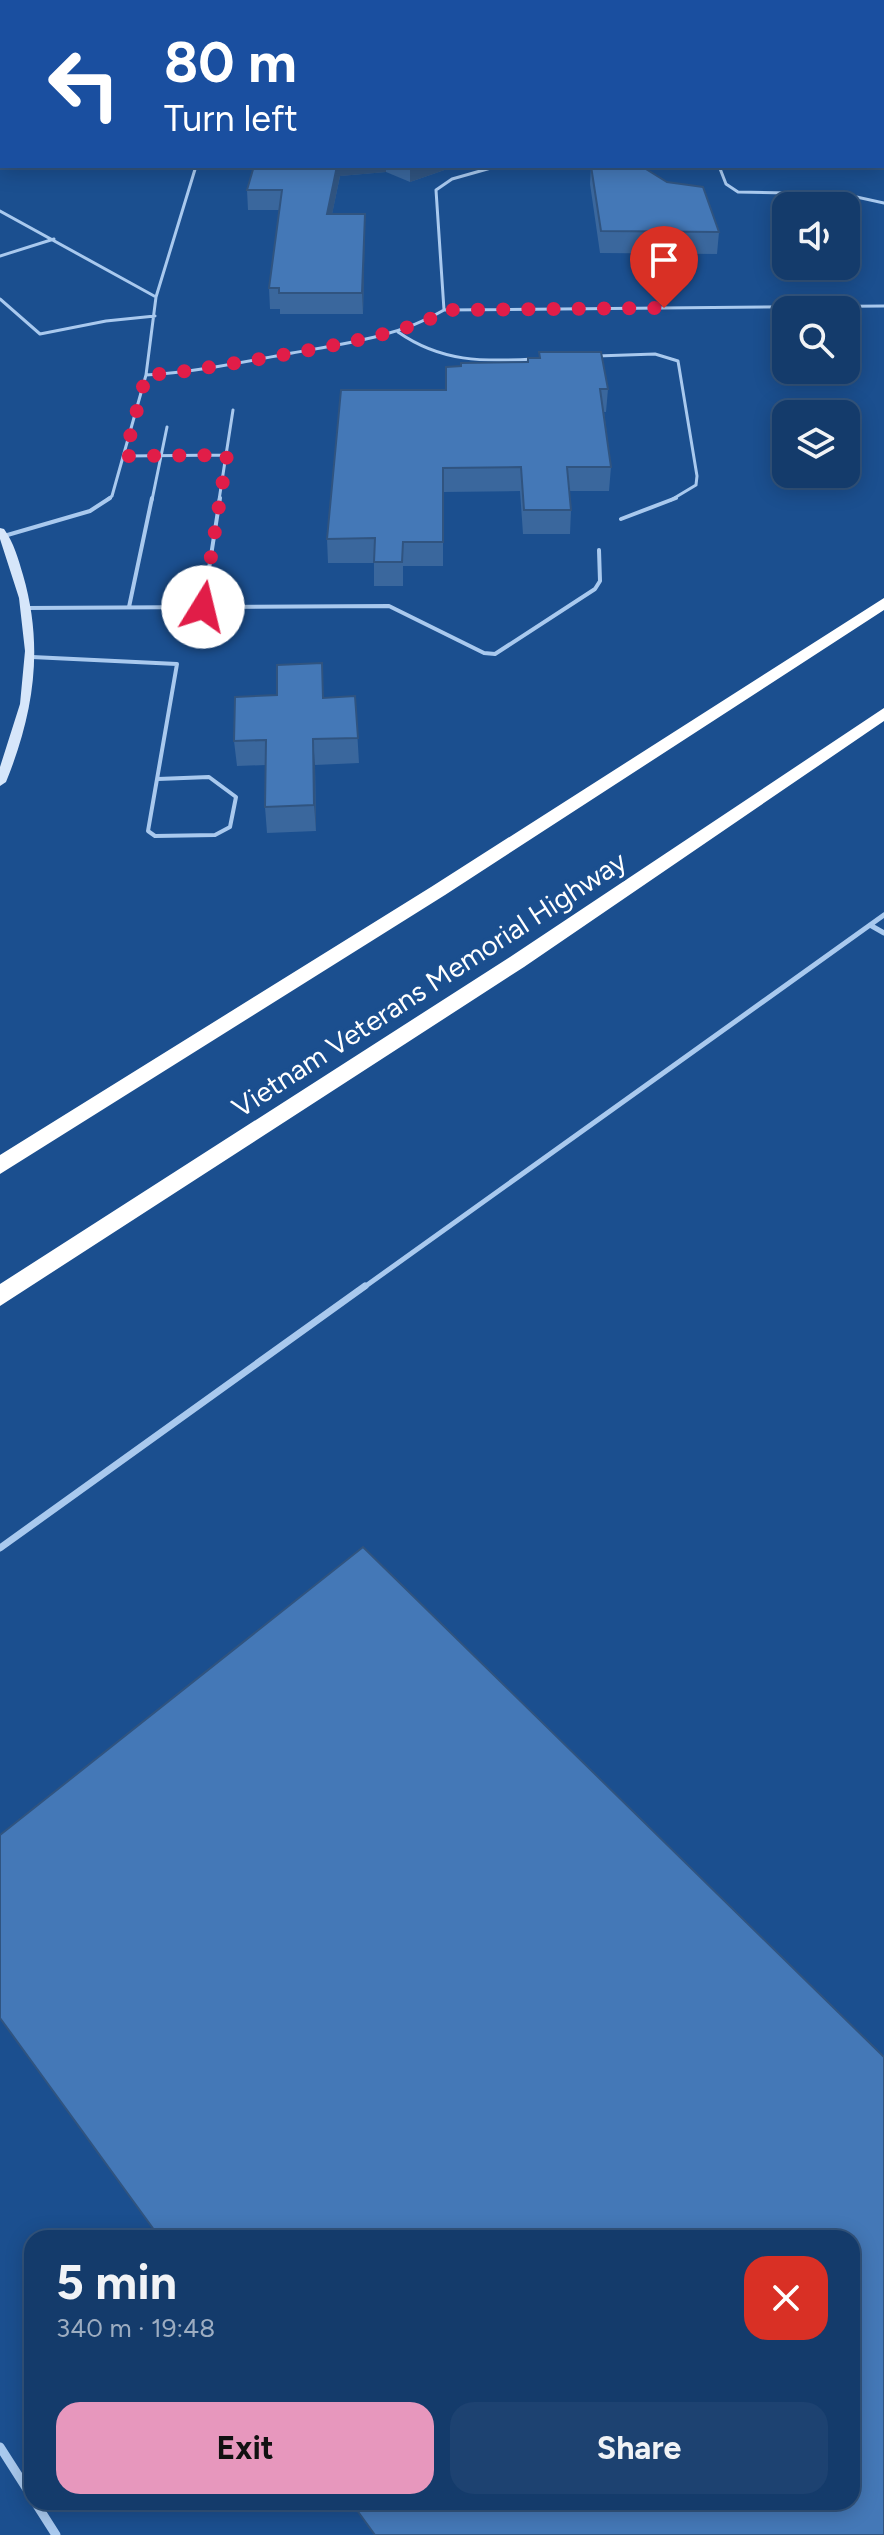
<!DOCTYPE html>
<html lang="en">
<head>
<meta charset="utf-8">
<style>
	body { margin:0; font-family:Figtree,sans-serif; background:#1d4271; color:#f1f3f6; height:100vh; display:flex; flex-direction:column; font-size:30px; white-space:nowrap }
	* { box-sizing:border-box; margin:0 }
	p { font-size:26px; color:#9dadc1 }
	.icon { flex:none; width:44px; height:44px; fill:none; stroke:currentColor; stroke-width:2; stroke-linecap:round; stroke-linejoin:round }
	.map { position:relative; flex:1; overflow:hidden }
	.sheet { position:absolute; left:24px; top:2230px; width:836px; height:280px; display:flex; flex-direction:column; background:#143b6b; border-radius:24px; box-shadow:0 4px 20px #0003,0 0 0 2px #33557e }
	.sheet>* { flex:none }
	.guide { position:absolute; left:0px; top:0px; width:884px; height:168px; box-shadow:0 4px 20px #0003,0 0 0 2px #33557e; background:#1a4fa0; color:#fff; overflow:hidden }
	.fabs { position:absolute; left:772px; top:192px; display:grid; gap:16px }
	.fabs a { display:grid; place-items:center; width:88px; height:88px; border-radius:16px; background:#143b6b; box-shadow:0 4px 20px #0003,0 0 0 2px #33557e; font-size:40px }
	.pin { position:absolute; display:grid; place-items:center; width:68px; height:68px; color:#fff; margin:-82px -34px; border-radius:50% 50% 50% 0; rotate:-45deg; box-shadow:0 0 8px #0007 }
	.pin .icon { rotate:45deg }
	.me { position:absolute; width:88px; margin:-44px; rotate:9deg; stroke-linejoin:round; filter:drop-shadow(0 0 6px #0008) }
	.turn { display:flex; align-items:center; gap:28px; height:168px; padding:0 32px; font-size:36px }
	.turn .icon { width:104px; height:104px; stroke-width:2.5 }
	.turn b { display:block; font-size:56px; line-height:68px }
	.round { display:grid; place-items:center; flex:none; width:84px; height:84px; border-radius:24px; background:#1d4271 }
	.summary { display:flex; align-items:center; justify-content:space-between; height:136px; padding:0 32px }
	h1 { font-size:48px; font-weight:700; line-height:60px }
	.action { display:flex; gap:16px; margin-top:auto; padding:16px 32px }
	.action a { flex:1; height:92px; border-radius:24px; background:#e797bd; color:#111; font-size:32px; font-weight:700; line-height:92px; text-align:center }
	.action a+a { background:#1d4271; color:#f1f3f6 }
	.map>svg:first-child { display:block }
</style>
</head>
<body>
<div class="map">
<svg width="884" height="2535" viewBox="0 0 884 2535">
	<rect width="100%" height="100%" fill="#1b4f8f"/>
	<g fill="none" stroke-linecap="round" stroke-linejoin="round">
		<!-- lane-far4 -->
		<path stroke="#a9c9ee" stroke-width="3" d="M21,2L24,0
			M81,2L85,0
			M347,2L356,0
			M719,166L726,184L738,192L843,194L884,203
			M0,211L156,297
			M0,256L54,239
			M0,299L40,334L106,321L155,316
			M444,310L436,190L452,179L498,166
			M398,332C441,362 483,362 534,359
			M597,356L655,354L678,361L697,476L696,485L671,500
			M146,375L156,297L196,166
			M125,456L227,455
			M107,500L112,496L146,375C195,372 243,362 292,353C342,344 399,337 444,310L884,306
			M152,500L167,427
			M219,500L233,410"/>
		<!-- lane-far3 -->
		<path stroke="#a9c9ee" stroke-width="4" d="M621,519L676,498
			M4,536L90,511L110,498
			M129,607L152,498
			M203,607L220,498
			M26,608L389,606L484,653L495,654L595,589L600,581L599,550
			M32,657L177,664L148,831L155,836L215,835L230,827L236,797L209,777L158,779"/>
		<!-- lane-far2 -->
		<path stroke="#a9c9ee" stroke-width="5" d="M870,925L884,933
			M363,1288L884,915"/>
		<!-- lane-far1 -->
		<path stroke="#a9c9ee" stroke-width="7" d="M0,1548L365,1286"/>
		<!-- lane -->
		<path stroke="#a9c9ee" stroke-width="9" d="M0,2447L32,2497
			M35,2502L56,2535"/>
		<!-- secondary -->
		<path fill="#d6e6fa" fill-rule="evenodd" d="M0,528L4,529C14,543 18,558 23,575C44,647 34,713 6,782L0,786V767L20,704L25,651L19,598L0,539Z"/>
		<!-- highway -->
		<path fill="#fff" fill-rule="evenodd" d="M884,598V610L445,895L0,1174V1155L431,887Z
			M884,708V721L524,967L0,1306V1284L510,957Z"/>
	</g>
	<!-- wall -->
	<path fill="#3a679d" d="M209,0H320V2H214Z
		M254,166H456L410,182L386,172L340,176L332,214H365L363,314H280V309H270L269,288L279,210H248L247,190Z
		M591,166H624L719,232L717,254L600,253L590,184Z
		M539,352L608,389L606,412H604L611,467L609,491H569L571,510L570,534H523L520,491L443,492V566H403V586H374V563H328L327,539L446,390L461,366L528,362L539,358Z
		M277,695L324,698L355,696L359,763L315,765L316,831L267,833L265,807L266,765L237,766L234,741Z"/>
	<!-- shaded-wall -->
	<path fill="#305480" d="M0,0H11L7,2H2V5L0,6Z
		M337,166H386V172L340,176L328,234L327,214Z
		M410,166H456L410,182Z
		M365,214V234L363,314L362,293Z
		M313,739L315,765L316,831L314,805Z"/>
	<!-- building -->
	<path fill="#4478b7" stroke="#305480" stroke-width="2" d="M245,0H319L318,2H245Z
		M254,166H337L327,214H365L362,293H279V288H269L282,190H247Z
		M591,166H624L627,168L641,166L667,182L703,187L719,232L601,231Z
		M539,352H601L608,389H600L611,467H567L571,510H524L521,467L443,468V542H403L402,562H374L375,538L327,539L341,390H446V367L461,366V363L528,362V358H540Z
		M322,663L323,698L355,696L358,738L313,739L314,805L265,807L266,740L234,741L235,697L277,695V665Z
		M363,1547L884,2057V2535H375L351,2502H852V2238H160L0,2018V1835Z"/>
	<g fill="none" stroke-linecap="round" stroke-linejoin="round">
		<!-- route -->
		<path stroke="#e11d48" stroke-width="14" stroke-dasharray="0 25.2" d="M203,607L227,455L125,456L146,375L174,373C220,365 419,337 444,310L664,308"/>
	</g>
	<g text-anchor="middle" stroke-width="8" stroke-linejoin="round" paint-order="stroke">
		<!-- street labels -->
		<g font-size="28" fill="#fff" stroke="#1b4f8f">
			<text transform="translate(429 984) rotate(-33)" y="10">Vietnam Veterans Memorial Highway</text>
		</g>
	</g>
</svg>
<div class="fabs">
<a><svg class="icon" aria-label="sound" viewBox="0 0 24 24"><path d="M4 9h4l5-4v14l-5-4H4zM17 9q2 3 0 6"/></svg></a>
<a><svg class="icon" aria-label="search" viewBox="0 0 24 24"><circle cx="10" cy="10" r="6"/><path d="M15 15l6 6"/></svg></a>
<a><svg class="icon" aria-label="layers" viewBox="0 0 24 24"><path d="M12 4l9 5-9 5-9-5zM3 14l9 5 9-5"/></svg></a>
</div>
<div class="pin" style="left:664px;top:308px;background:#d93025"><svg class="icon" aria-label="arrive" viewBox="0 0 24 24"><path d="M6 21V4h12l-3 4 3 4H6"/></svg></div>
<svg class="me" style="left:203px;top:607px" viewBox="-20 -20 40 40"><circle r="19" fill="#fff"/><path d="M0-13L10 11 0 6-10 11z" fill="#e11d48"/></svg>
<div class="guide">
<div class="turn"><svg class="icon" aria-label="left" viewBox="0 0 24 24"><path d="M17 20v-9H6M10 6l-5 5 5 5"/></svg><div><b>80 m</b>Turn left</div></div>
</div>
<section class="sheet">
<div class="summary"><div><h1>5 min</h1><p>340 m · 19:48</p></div><a class="round" style="background:#d93025;color:#fff"><svg class="icon" aria-label="close" viewBox="0 0 24 24"><path d="M6 6l12 12M18 6L6 18"/></svg></a></div>
<div class="action"><a>Exit</a><a>Share</a></div>
</section>
</div>
</body>
</html>
